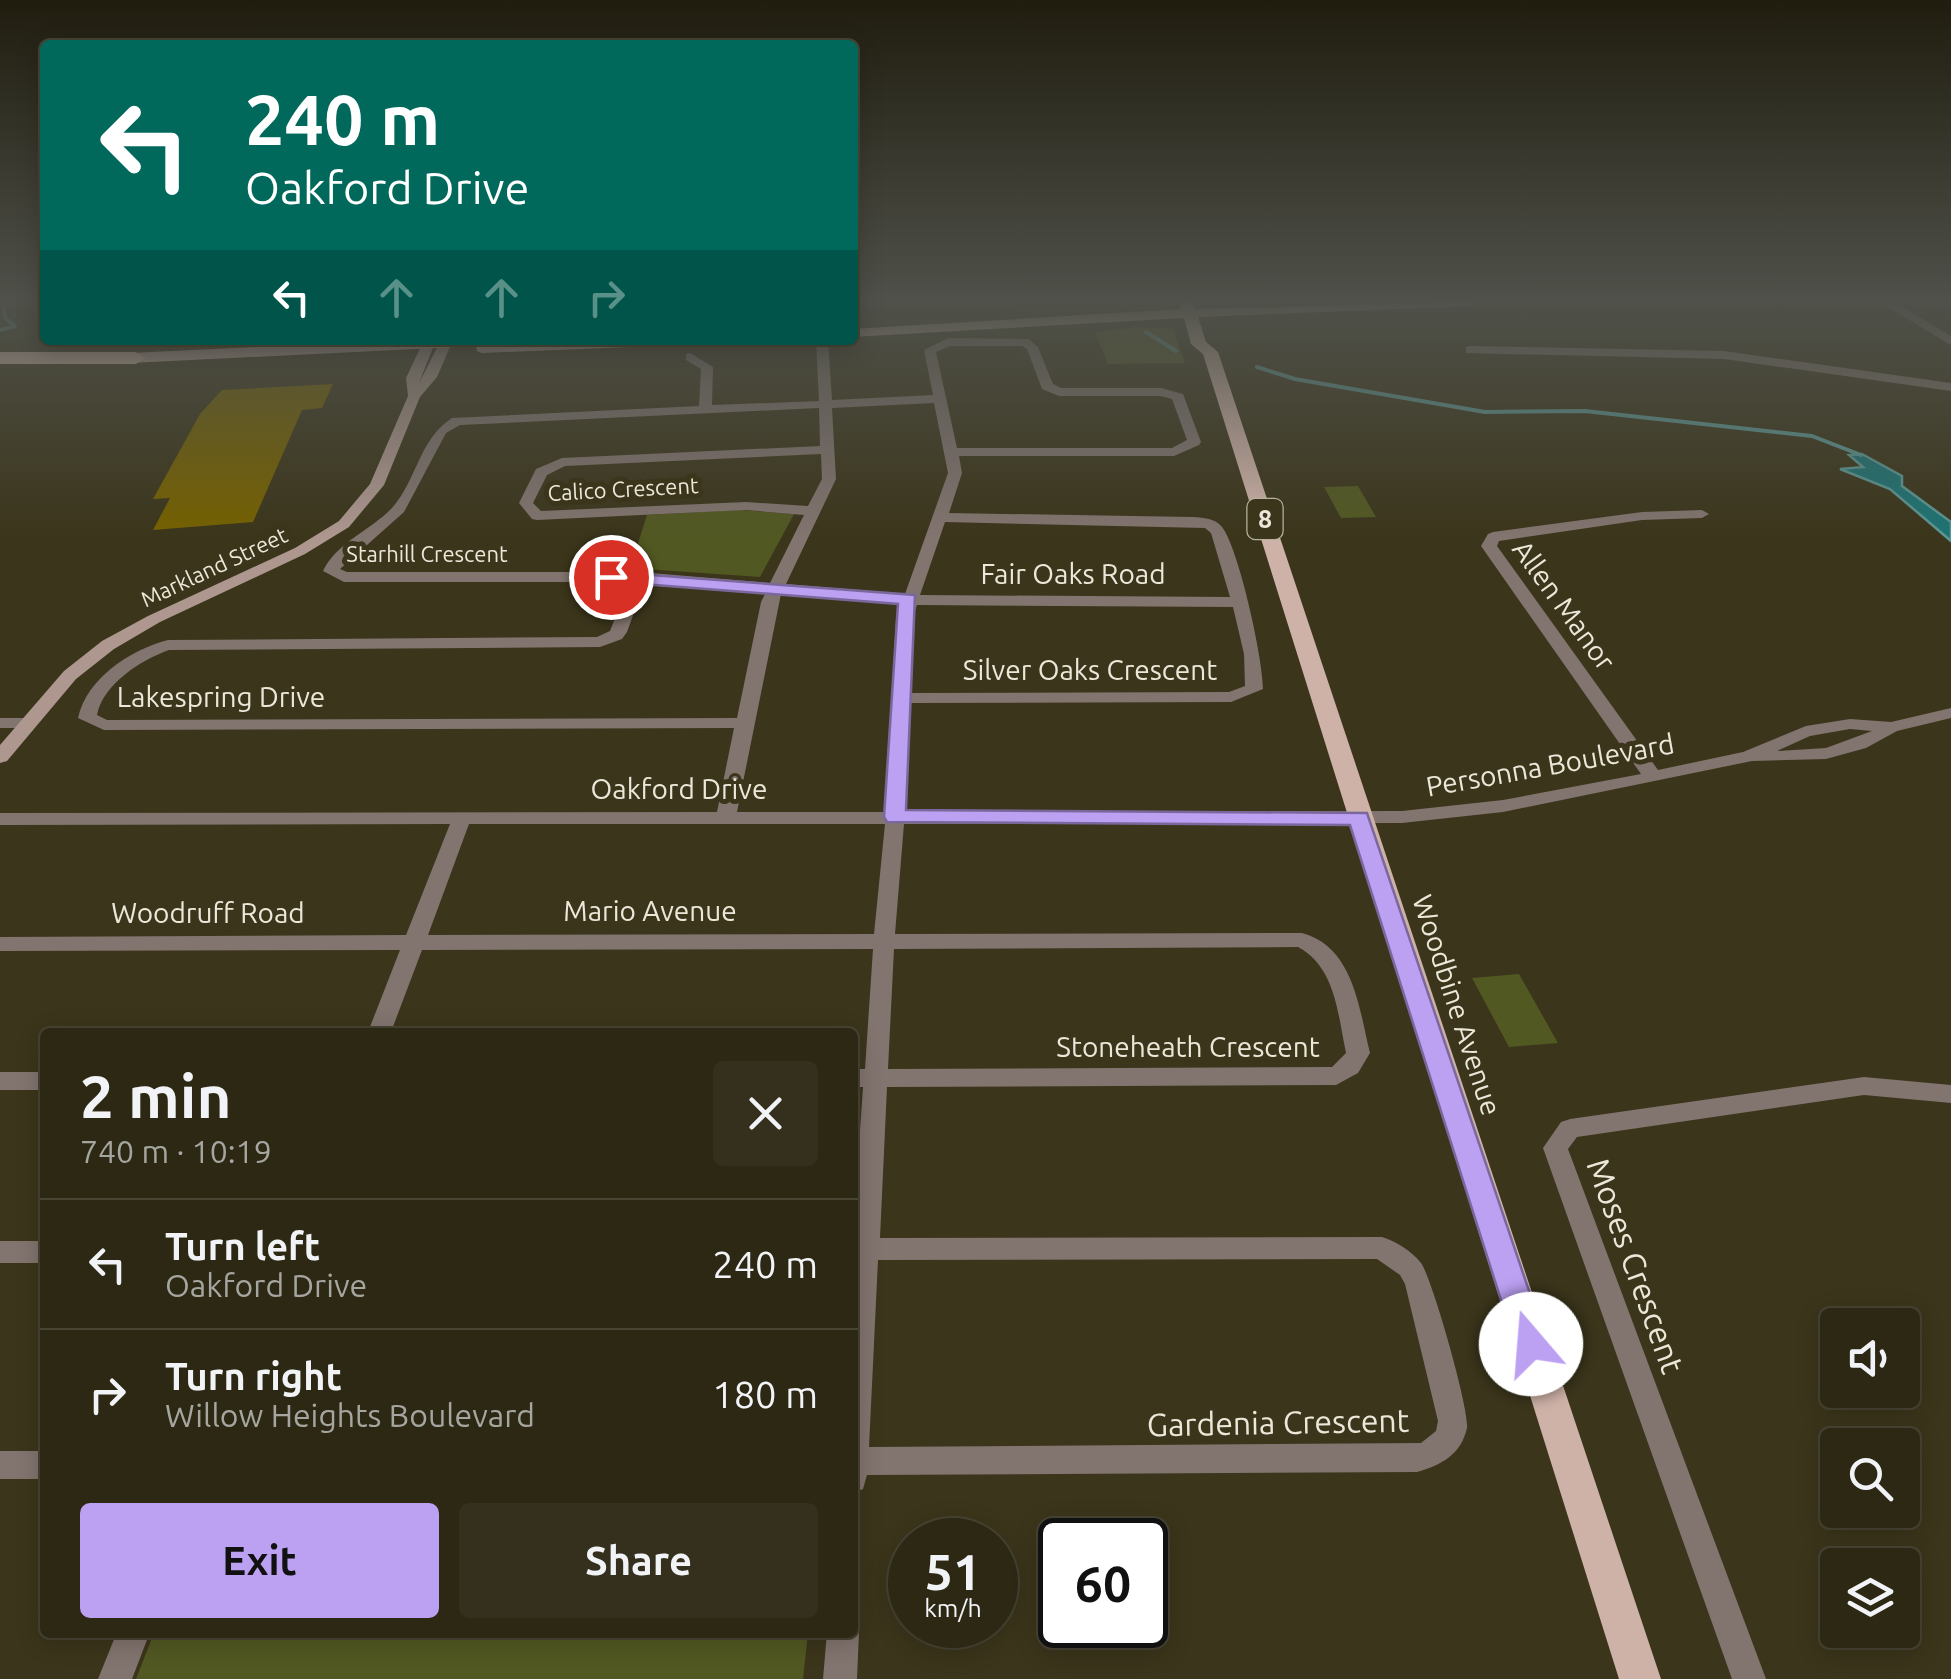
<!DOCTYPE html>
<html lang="en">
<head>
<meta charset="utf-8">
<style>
	body { margin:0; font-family:Ubuntu,sans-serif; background:#34301d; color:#f1f3f6; height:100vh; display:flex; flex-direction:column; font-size:38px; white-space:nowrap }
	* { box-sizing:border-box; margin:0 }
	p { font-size:32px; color:#a6a6a0 }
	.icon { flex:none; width:55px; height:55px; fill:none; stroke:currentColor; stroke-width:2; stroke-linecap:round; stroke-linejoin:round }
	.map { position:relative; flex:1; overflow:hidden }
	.drawer { position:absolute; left:40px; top:1028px; width:818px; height:610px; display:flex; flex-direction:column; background:#2c2814; border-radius:10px; box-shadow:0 5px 25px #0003,0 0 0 2px #484434 }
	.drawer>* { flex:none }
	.top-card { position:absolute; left:40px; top:40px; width:818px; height:305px; border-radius:10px; box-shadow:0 5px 25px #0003,0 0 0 2px #484434; background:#00695c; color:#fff; overflow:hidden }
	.fabs { position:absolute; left:1820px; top:1308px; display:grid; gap:20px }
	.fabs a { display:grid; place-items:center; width:100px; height:100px; border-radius:10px; background:#2c2814; box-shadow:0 5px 25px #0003,0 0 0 2px #484434; font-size:50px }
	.speed { position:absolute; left:888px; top:1518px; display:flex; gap:20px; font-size:50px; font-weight:700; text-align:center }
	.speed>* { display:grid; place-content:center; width:130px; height:130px; border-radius:50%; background:#2c2814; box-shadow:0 5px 25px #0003,0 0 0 2px #484434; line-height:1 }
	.speed small { font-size:25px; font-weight:400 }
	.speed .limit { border:5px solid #111; border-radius:15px; background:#fff; color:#111 }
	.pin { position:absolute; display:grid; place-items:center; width:85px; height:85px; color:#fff; margin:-42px; border:5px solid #fff; border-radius:50%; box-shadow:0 2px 10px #0007 }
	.me { position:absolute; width:110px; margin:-55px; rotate:342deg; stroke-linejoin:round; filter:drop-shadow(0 0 8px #0008) }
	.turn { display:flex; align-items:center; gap:35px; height:210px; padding:0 40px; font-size:45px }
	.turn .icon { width:130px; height:130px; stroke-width:2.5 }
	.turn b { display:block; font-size:70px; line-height:85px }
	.lanes { display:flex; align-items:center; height:95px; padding:0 40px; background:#0003; justify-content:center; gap:50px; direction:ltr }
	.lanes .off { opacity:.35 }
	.round { display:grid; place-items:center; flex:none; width:105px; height:105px; border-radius:10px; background:#34301d }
	.overview { display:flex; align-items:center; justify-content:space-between; height:170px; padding:0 40px }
	h1 { font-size:60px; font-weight:600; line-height:75px }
	.button { display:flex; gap:20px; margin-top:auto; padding:20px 40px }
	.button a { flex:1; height:115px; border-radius:10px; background:#bca0f2; color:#111; font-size:40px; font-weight:600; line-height:115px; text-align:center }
	.button a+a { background:#34301d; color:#f1f3f6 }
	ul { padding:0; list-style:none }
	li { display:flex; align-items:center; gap:30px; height:130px; padding:0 40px; border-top:2px solid #484434 }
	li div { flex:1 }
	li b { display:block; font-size:38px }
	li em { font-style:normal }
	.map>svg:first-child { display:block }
</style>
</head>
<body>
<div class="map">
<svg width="1951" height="1679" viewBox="0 0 1951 1679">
	<rect width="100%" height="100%" fill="#3b351b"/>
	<!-- green -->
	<path fill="#525822" d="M1019,302H1170L1173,309L1019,312Z
		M1135,327L1178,329L1174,331L1185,363L1108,364L1095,333Z
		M1358,486L1376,517L1341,518L1324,487Z
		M740,510L794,514L760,577L630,568L647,515Z
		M1519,974L1558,1043L1509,1047L1472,978Z
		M154,1633V1632L808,1633L803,1679H136Z"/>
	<!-- water -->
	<path fill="#1e7374" stroke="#5c9692" stroke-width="2.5" d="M1862,454L1902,476V486L1951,522V541L1890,489L1840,469L1863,467L1849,455Z"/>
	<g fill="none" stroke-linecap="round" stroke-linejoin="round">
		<!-- stream -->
		<path stroke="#5c9692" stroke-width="4" d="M0,330L15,326L5,318L3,302
			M1146,332L1176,351
			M1257,367L1295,379L1485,412L1585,411L1812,436L1861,455"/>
	</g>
	<!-- building -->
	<path fill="#756100" d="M333,384L322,408L302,410L253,522L153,530L170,498L153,499L200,414L222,390Z"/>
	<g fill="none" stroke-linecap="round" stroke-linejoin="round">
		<!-- street -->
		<path fill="#82746f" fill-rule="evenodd" d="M1879,302H1894L1951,336V345Z
			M948,338L1029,339L1038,347L1053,384L1061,388H1161L1183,394L1201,442L1199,445L1174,456H959L962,473L949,513L1193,517C1204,518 1215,518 1222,527C1239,549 1263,659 1263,689L1231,702L909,703L905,812L1402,811L1503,800L1641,774L1481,546L1488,534L1493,532L1642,512L1702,510L1709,514L1702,518L1642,520L1499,541L1497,546L1658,770L1743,752L1806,726L1850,719L1891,722L1951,708V718L1897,731L1866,748L1826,759L1752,761L1503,812L1402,823L904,824L895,934L1302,933C1354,947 1359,1009 1370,1053L1358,1073L1336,1085L887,1087L880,1238L1382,1237C1395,1241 1412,1251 1421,1263C1432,1278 1470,1411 1467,1428C1461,1455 1441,1465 1417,1472L867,1475L863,1489L852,1493V1247L863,1087H852V1069H865L873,949L422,950L391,1032H368L400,950L0,951V937L406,935L450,824L0,825V813L717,812L734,728L104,730L78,718C87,678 130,650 168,640L597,637L610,631L629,582H344L323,571C336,543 371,530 392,508C417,480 419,439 452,418L699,406L701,369L686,360V354L690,353L713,367L712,405L819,401L816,340H828L832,400L933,395L924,350ZM950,346H1022L1027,349L1042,389L1059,396H1160L1172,399L1187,440L1172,448H957L936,352ZM934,403L948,473L905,594L786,584L836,479L832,408ZM819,408L820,446L562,458L536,469L519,503L532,519L537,520L746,510L804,515L770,583L639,572H347L340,569L404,512L446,433L460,425ZM821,454L822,479L808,506L746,502L541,511L533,503L547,475L565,466ZM945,522L1205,528L1211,533L1230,597L920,595ZM645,582L766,592L761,602L737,718L107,720L97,715C103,684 141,660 169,650L600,647L622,639L627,632ZM781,594L901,603L896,619L885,812H737ZM917,605L1233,607L1244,654L1245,686L1229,692L909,693L912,619ZM1850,729L1872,731L1826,748L1777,751L1810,736ZM469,824H885L874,934L428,935ZM1298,947C1336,967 1338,1016 1346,1053L1332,1067L888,1069L894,949ZM1377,1259L1400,1275L1405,1284L1438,1421L1436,1431L1421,1443L869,1447L878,1260Z
			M1470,346L1724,351L1951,383V391L1724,359L1466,353V347Z
			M0,718H28L37,723L28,728H0Z
			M0,1072H45V1090H0Z
			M1864,1077L1951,1085V1103L1864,1095L1577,1137L1568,1149L1766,1679H1732L1543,1148L1561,1122L1570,1119Z
			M0,1241H45V1263H0Z
			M0,1451H45V1479H0Z
			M852,1620L859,1632L857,1679H823L827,1632H852Z
			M117,1632H150L132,1679H98Z"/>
		<!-- secondary -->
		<path fill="#ad978f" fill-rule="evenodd" d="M424,340H436L419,383L441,340H453L437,377L420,397L384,485L349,527L305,554L160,622L114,649L76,679L7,761L0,763V745L64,671L102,641L148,616L295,548L339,521L370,484L408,396L406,378Z"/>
		<!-- primary -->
		<path fill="#ceb2a8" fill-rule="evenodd" d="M1179,302H1193L1195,309L1477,302L1470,306L1198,317L1206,342L1218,352L1661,1679H1619L1203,354L1191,344L1184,318L852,337V329L1181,309Z
			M406,340H686L678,345L482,353L477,351L476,346L110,364L102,359L110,354Z"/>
		<!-- highway -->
		<path fill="#eccbbf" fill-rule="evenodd" d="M0,352H136L145,358L136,364H0Z"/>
	</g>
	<!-- sky -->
	<linearGradient id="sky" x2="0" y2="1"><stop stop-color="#201d0f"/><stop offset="0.56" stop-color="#4f514a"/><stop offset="1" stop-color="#4f514a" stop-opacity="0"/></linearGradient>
	<rect width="1951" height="537" fill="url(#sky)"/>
	<!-- route -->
	<path fill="#bca0f2" stroke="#7a689d" stroke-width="2.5" d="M611,572L915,595L906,810L1367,813L1547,1344L1542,1354L1531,1358L1520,1354L1515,1344L1350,825L887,822L884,817L898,604L604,581V573Z"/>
	<g text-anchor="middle" stroke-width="10" stroke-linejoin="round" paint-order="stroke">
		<!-- far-street labels -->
		<g font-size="22" fill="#ece8d9" stroke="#3b351b">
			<text transform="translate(623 489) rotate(-3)" y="8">Calico Crescent</text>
			<text x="427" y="562">Starhill Crescent</text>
			<text transform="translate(214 567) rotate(-25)" y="8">Markland Street</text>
		</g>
		<!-- shield labels -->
		<rect fill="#3b351b" stroke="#b7b2a0" stroke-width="2.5" x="1247.5" y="499" width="35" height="40" rx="8"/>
		<g font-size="25" font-weight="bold" fill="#ece8d9">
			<text x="1265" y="528">8</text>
		</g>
		<!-- street labels -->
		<g font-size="28" fill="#ece8d9" stroke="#3b351b">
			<text x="1073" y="584">Fair Oaks Road</text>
			<text transform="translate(1564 605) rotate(54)" y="10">Allen Manor</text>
			<text x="1090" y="680">Silver Oaks Crescent</text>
			<text x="221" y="707">Lakespring Drive</text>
			<text transform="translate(1550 765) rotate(-10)" y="10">Personna Boulevard</text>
			<text x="679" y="799">Oakford Drive</text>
			<text x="650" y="921">Mario Avenue</text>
			<text x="208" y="923">Woodruff Road</text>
			<text transform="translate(1457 1005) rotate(72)" y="10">Woodbine Avenue</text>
			<text x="1188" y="1057">Stoneheath Crescent</text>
		</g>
		<!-- near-street labels -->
		<g font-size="32" fill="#ece8d9" stroke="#3b351b">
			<text transform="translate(1635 1266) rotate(70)" y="11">Moses Crescent</text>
			<text transform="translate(1278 1423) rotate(-1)" y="11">Gardenia Crescent</text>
		</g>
	</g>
</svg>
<div class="fabs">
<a><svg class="icon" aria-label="sound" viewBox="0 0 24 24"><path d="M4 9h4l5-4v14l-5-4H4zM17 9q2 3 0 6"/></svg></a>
<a><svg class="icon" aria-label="search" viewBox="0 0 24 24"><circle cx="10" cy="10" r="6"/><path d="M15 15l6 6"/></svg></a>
<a><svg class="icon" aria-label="layers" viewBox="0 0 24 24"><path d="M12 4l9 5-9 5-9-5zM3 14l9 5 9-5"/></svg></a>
</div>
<div class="speed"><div>51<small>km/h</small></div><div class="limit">60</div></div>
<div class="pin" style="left:611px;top:577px;background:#d93025"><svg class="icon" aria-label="arrive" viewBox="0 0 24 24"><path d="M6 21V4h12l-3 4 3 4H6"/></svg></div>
<svg class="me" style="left:1531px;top:1344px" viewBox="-20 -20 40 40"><circle r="19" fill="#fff"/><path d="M0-13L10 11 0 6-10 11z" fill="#bca0f2"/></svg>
<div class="top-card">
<div class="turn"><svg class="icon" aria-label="left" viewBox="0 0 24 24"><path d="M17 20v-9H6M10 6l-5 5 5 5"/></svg><div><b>240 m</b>Oakford Drive</div></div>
<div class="lanes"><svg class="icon" aria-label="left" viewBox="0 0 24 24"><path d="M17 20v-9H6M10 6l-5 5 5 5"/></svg><svg class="icon off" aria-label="ahead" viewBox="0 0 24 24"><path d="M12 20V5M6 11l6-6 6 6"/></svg><svg class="icon off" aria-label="ahead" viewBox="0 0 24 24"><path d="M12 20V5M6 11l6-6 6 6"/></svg><svg class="icon off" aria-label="right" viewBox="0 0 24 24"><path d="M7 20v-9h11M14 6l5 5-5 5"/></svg></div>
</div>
<section class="drawer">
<div class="overview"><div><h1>2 min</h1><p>740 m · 10:19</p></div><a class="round"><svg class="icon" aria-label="close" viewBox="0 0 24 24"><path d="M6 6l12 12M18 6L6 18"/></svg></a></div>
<ul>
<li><svg class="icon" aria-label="left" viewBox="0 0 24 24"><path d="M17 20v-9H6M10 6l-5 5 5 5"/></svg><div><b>Turn left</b><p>Oakford Drive</p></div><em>240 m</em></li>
<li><svg class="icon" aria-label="right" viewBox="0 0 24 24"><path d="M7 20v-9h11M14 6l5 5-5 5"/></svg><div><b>Turn right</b><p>Willow Heights Boulevard</p></div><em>180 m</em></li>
</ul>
<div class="button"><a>Exit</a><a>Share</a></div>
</section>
</div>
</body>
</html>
